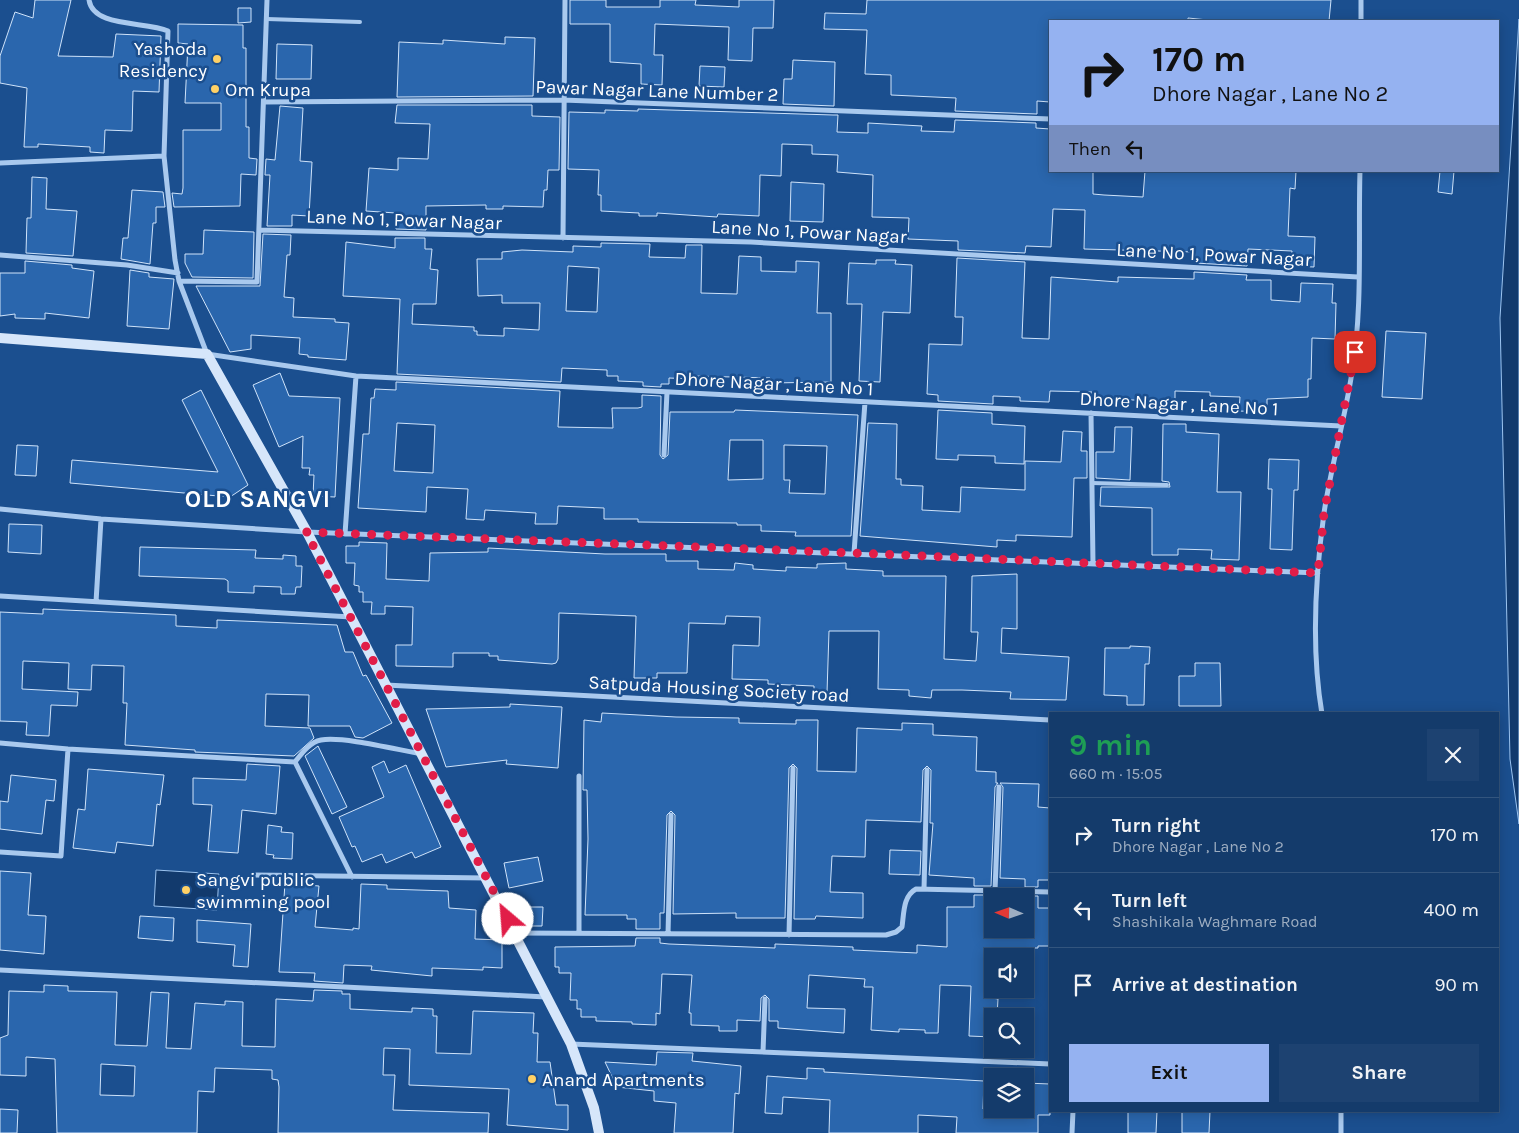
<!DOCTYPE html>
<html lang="en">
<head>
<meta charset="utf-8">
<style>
	body { margin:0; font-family:Karla,sans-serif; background:#1d4271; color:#f1f3f6; height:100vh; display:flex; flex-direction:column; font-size:19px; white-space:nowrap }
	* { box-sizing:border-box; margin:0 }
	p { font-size:16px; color:#9dadc1 }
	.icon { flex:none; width:28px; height:28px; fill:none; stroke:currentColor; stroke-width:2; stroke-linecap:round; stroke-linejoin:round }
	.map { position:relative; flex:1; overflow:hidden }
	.sheet { position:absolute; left:1049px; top:712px; width:450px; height:400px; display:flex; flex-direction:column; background:#143b6b; border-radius:0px; box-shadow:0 2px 12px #0003,0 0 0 1px #33557e }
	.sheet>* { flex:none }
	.guide { position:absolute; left:1049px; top:20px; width:450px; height:152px; border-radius:0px; box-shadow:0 2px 12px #0003,0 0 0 1px #33557e; background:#95b2f1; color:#111; overflow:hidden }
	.needle { width:32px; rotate:272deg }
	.fabs { position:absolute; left:984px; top:888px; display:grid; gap:10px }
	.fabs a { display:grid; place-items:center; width:50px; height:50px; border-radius:0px; background:#143b6b; box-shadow:0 2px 12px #0003,0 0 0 1px #33557e; font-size:25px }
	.pin { position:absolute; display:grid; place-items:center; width:42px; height:42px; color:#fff; margin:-21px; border-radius:10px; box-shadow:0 2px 8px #0006 }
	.me { position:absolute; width:55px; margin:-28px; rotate:333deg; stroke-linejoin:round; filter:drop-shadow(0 0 4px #0008) }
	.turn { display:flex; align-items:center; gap:18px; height:105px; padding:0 20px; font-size:22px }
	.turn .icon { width:65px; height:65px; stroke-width:2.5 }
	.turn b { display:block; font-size:35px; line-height:42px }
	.then { display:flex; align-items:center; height:48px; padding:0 20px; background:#0003; gap:10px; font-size:19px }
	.round { display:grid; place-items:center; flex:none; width:52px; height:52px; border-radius:0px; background:#1d4271 }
	.overview { display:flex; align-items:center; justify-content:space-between; height:85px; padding:0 20px }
	h1 { font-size:30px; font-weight:700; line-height:38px; color:#1e9e55 }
	.action { display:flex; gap:10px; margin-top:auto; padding:10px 20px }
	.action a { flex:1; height:58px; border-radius:0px; background:#95b2f1; color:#111; font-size:20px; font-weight:700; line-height:58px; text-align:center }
	.action a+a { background:#1d4271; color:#f1f3f6 }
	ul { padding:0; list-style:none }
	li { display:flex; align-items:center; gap:15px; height:75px; padding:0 20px; border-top:1px solid #33557e }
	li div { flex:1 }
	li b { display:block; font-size:19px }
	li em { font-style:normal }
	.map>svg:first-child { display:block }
</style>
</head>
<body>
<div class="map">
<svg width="1519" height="1133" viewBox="0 0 1519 1133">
	<rect width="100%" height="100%" fill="#1b4f8f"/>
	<!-- water -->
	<path fill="#123a6d" stroke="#9cc4f0" d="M1519,19V824L1510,759L1500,318Z
		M156,870L219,874L217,910L154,906Z"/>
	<!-- building -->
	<path fill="#2a66ad" stroke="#cfe3fa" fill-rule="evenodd" d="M35,0H71L58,56L113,57L116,34L161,36L159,92L133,91L132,131L105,130L104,153L90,152V147L38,144V147H24L27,88L0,83V56L15,12L33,18Z
		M570,0H606V7H660V0H696L695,5L739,7V0H774L773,28H753L752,61L728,60L729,27L655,24L654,55H663L662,85L641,84V64L610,62V24H570Z
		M867,0H1331L1329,21H1218L1188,18V21H1050V102L1037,101V114L955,111L956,98L891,95V75L865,74L867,30L824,29L825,13L866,14Z
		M238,8H251V22L238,23Z
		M178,24L243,25V48H246V127H249V158L257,159L256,175L241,174L240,206L174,207L172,193L182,194L183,188V130H221V103H185L188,44L178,43Z
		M505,37L535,38L533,96L397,97L399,42L443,44V40L505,44Z
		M277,44L312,45L311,79H276Z
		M793,60L835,62L834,106L783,104L784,79H792Z
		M700,66L725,67L724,87L699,86Z
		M397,105H532V116L560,117L559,170H548L547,190H544L543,207L503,206V209H486V205L426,206V230L396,229V213L366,211L369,168L398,170V158L428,159L430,124L395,123Z
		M280,106L303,108L300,161L312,162L309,216L292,215V226H267L270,175H265L266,159L275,160Z
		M638,109L833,115H838L837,132L868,133V123L922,126L921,131L954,132L955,120L1036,123V128L1050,129V171H1093V194L1104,195L1143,197L1145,171H1296L1295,189L1290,188L1288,236L1315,237L1314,267L1291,266L1292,251L1248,249L1247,266L1195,263V252L1084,249L1085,210L1053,209L1051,247L1026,246L1025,253L958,250V241L908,239L909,218L872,217L873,175L837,172L838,155L812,154V145L782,144L781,176L760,175L759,216L718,214L717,217L657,213V216H639V213L601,211V195H598L599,170L568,169L569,112L605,113V110L638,111Z
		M1440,171H1454L1452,194L1438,192Z
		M32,177L47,178L46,209L77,211L73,256L26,253L27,218H31Z
		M791,182L824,184L823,222L790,221Z
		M132,190L163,192L165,207H156V223H153L150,264L121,259L123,238H128Z
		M204,230L254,232L253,278L192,277L185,263V254H203Z
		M263,234L291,235L290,255H287L284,297L294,298L293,317L335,319V322L349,323L346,360L308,357V355L299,354L300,338L251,335V349L230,352L196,286H260Z
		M395,238H425V249H432L430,269L438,270L436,304H413L412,324L474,327V331H477V335L504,336V328L539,330L540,303H502V295L478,296L477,259H502V252L522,250L573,252V246L601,247V243L650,244L649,257L685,258L686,245H702L701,293L737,294L739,256L761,257V271L796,272V261L819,262L817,313H831V382L770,383V378L695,376L694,379L669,378V384H661V387L643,386V382L618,381V376H607V370L562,368L561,382L397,374L400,299L343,296L346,242L395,248ZM568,266L599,268L597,312L566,311Z
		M957,258L1025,262L1022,338L1049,339L1051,277L1118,282V277L1194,279V272L1247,275L1246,280H1271V300L1300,302L1301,283L1333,284L1332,303H1336L1335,339L1312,338L1311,379H1308V397L1267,399V412L1239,411L1240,397L1210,396V392L1175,391V403L1092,397V392L1050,391L1049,402L1020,401V397L993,396V404L938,401V395L927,394L929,344L962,345L963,317H955Z
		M876,260H896L895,264L912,265L910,313L883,312L880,382L859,381L862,304H847L849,263L876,264Z
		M25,261L72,265V268L94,271L89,318L45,313V319L15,318V314L0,316V273H25Z
		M130,270L149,273V277L174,279L169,329L127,326Z
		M1386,331L1426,333L1422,399L1382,397Z
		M280,373L289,396L340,398L335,497L313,496L314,475H309L310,468H302L303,436L279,447L253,385Z
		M396,382L560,391L558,427L613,428L612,408H638L642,407V395L661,396L660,455L663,459L668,455L670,412H734L735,410L858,415L851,536H795L796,532L761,531V525H737V523L638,522V519H604V508L558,506L557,524H535L536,513L485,510L484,520L466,519L468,489L427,487L426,512L358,508L363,434H369L371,398H374L375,389L396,390ZM397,423L435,425L433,473L394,471ZM730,440H763V479L728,480ZM784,445L827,446L825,494L789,493L790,480H784Z
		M201,390L248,485L230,497L70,483L72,460L218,472L182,400Z
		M938,410L992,413V424L1025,426L1024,464L995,463V456L958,455V460L936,459Z
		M868,423L897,424L896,479H901V485L923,486L922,510L960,512L961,487L1025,490V461L1061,462L1063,431L1082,432L1081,451H1087V478H1074L1072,537L1016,535V541L997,540V547L860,536Z
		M1163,424H1186V432L1219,434L1217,492H1241L1239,560L1211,559L1212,550L1178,549V555H1152V508L1100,506L1101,487H1170L1169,482L1162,481Z
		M1115,427H1132L1130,480L1096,478V452H1114Z
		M17,445L38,446L36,476L15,475Z
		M1269,459L1299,460L1298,490H1294L1292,550L1270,549L1272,489H1268Z
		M9,524L42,525L41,554L8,552Z
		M359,542L387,543L386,579L429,581L430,553L488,552V548L605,554H666V561H698V569L734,570L735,563L753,565V569L786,571V567L817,568V564L846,563V569L883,571V576H946L944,659L976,661L978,632H971L972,576L1017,574V629L1002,628L1001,653L1069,657L1066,700L1010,699L1011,692L962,690H932L931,698L909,696V690L878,689L879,631H829L827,693L814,692V686L768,684V680L732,679L733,645L759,646L760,617L726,616L725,624L689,623L687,673H657V678H634L636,616L559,613L558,659L556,663L552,664L498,660V656H489V653H453V667L396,666V645H412L413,607L385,606V614H371L372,602H363V592H359V586L354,585L355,563H346V546H359Z
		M140,547L256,550L255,558L283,559V555L296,556V566H302L301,587H296L295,594H281V587L254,586V593L228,592V581L225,579L139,576Z
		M43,609L176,615V626L217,628V620L337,625L345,652H353L363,676L366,675L392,723L363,738L355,737L350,726H308L309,695L266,694L265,726L310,728L314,738L294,756L195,752V750L125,745L127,703H123L124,666L92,665L91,690L68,689L69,663L23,661L22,689L78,692L77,706L51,705L49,736L26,735L27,722L0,721V612L43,614Z
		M1130,646L1150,647L1149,664H1145L1144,705H1127V696L1104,695L1105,648H1130Z
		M1195,663H1220L1221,706H1179V676H1195Z
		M510,704L562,707L558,768L506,764L507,760L446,767L426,709L510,707Z
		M602,713L676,717L739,718V723L796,724V720H818L817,771L856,772L857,728L902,730V723L933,724V735L977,737L976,771L996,772V783H998L995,787L991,886H974V878L929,875L933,823H930L931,770L927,766L923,770L921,822L866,820L865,857L832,856L830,892L863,893V918L816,916L815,919H794L797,768L793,764L789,768L785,918H736V913L673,914L675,815L671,811L667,815L664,913H660V929H636V919H627V915H585L588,839L587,790H583L584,720L601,722Z
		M318,746L347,807L332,814L305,756Z
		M384,761L389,773L406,765L441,847L415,858L412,852L386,863L382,854L362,862L355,846L352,847L339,817L384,797L372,767Z
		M247,764L280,766L276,814L242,810L238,853L208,851L212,805L193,804V778L246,780Z
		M88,769L164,775L160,805L157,804L153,846L117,842L115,853L73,848L78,809L85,810Z
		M11,775L56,780L54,801L46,800L42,834L0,829V801L8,802Z
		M1000,783L1039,784L1038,807L1050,808V880H1038V887H1025V879L1000,878L1003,787Z
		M268,825L282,827L281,832L293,833L292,859L273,858L274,855L266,854Z
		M890,850L921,851L920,875L889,874Z
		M538,857L543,881L509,888L504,863Z
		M0,871L31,873L28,915L46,916L44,954L0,950Z
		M285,883L319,886L315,927L353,930V928L359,929L361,884L387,885V889L448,891L449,908L476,910L475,939L502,940V968L483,967V970L432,968V976L371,970L372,966L344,965L343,983L314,981L315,973L279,972Z
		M974,895H992V929H1025V896H1038V908H1050V946H1038V948H999V956H992V998L998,999L997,1016H992V1037L969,1036L971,986L940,985L938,1033H925V1030L899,1029V1032L871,1030L873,987H864L865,979L809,975L807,1008L845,1009L844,1033L778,1028V1021H769V999L765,995L761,998L760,1021L737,1020V1031H719V1026L691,1025V1013H689L692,975L662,974L660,1014L656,1013V1025L632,1024V1022L596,1021V1017H581V1009H577V1000H570L571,973H559V967H555V947L635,946L636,938H660V943L669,944L775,948V944L853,947V950L917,953V945L947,947V907H974Z
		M522,907H543L542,926H522Z
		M140,916L174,918L173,941L138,938Z
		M197,920L251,924L248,967L233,966L235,945L197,942Z
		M44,985L68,986V991L117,992L115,1045L147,1046L151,992L169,993L166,1048L191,1049L195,1003L225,1005V1001L243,1002L242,1046L275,1047L276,999L313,1001L314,990L342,991V994H350V1009L412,1012V1008L433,1009V1016H437L436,1053L471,1054L473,1011L534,1013L533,1033H538L537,1062H550L556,1105H568V1130L507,1125L509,1089L409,1085L410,1049L384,1048L383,1075H395L393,1110L489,1113L488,1133H278L279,1087L278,1080L272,1079V1070L215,1068L214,1092L198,1091L197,1133H57L55,1059L26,1057V1076L0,1075V1038L8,1035L9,991L44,992ZM101,1064L135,1066L134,1096L100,1095Z
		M657,1052L693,1053L692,1061L741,1066L739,1094L735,1093L733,1133H674L676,1103L654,1101V1091L617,1087L605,1062L656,1065Z
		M807,1068L824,1069V1072L984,1081L983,1109H1025V1083L1050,1084V1115H1038V1133H956L957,1117L918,1115V1133H829L830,1100L783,1097L782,1114L765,1113L767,1076L807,1079Z
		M0,1109L18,1110L17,1133H0Z
		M1128,1111H1157L1156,1133H1128Z
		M1182,1111H1210L1209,1133H1182Z"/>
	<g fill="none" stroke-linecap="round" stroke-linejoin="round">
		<!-- lane -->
		<path stroke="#a9c9ee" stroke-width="4" d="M267,19L360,22
			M1092,483L1167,485"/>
		<!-- street -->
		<path stroke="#a9c9ee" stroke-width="5" d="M89,0C93,28 146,21 168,31L164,156L175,260L179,281L207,354L356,376L1341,426
			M1361,21V0
			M264,102L563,100L1050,119
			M0,163L164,156
			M259,230L751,242L1358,277
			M563,238L565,0
			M0,255L127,265L178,273
			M179,281L257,282L267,0
			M1091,413L1093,564
			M664,455L667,392
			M0,509L101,519L307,532L1318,573
			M345,534L356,376
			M854,553L865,402
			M0,596L351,617
			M96,602L101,519
			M386,685L1050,720
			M1322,714C1311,649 1315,579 1324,513C1331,466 1345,419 1352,372C1363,307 1358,237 1360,171
			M0,743L68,749L295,762
			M295,762C302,753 310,742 321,740C343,736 398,750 422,754
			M295,762L352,877
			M579,776V933
			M0,852L61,856L68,749
			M254,875L486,878
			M924,889L927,770
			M995,891L999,787
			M515,933L886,935L896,932L902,927C904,913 903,896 916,889L1050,892
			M668,934L671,815
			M789,935L793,768
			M0,970L546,997
			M571,1044L1050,1064
			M763,1052L765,999
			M1341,1111V1133
			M1072,1133L1073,1111"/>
		<!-- secondary -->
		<path stroke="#d6e6fa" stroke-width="10" d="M0,338L207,354L307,532L571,1044L594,1108L599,1133"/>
	</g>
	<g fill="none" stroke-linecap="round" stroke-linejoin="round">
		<!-- route -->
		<path stroke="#e11d48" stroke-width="9" stroke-dasharray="0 16.2" d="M508,919L306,532L854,553L1318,573L1324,513L1355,352"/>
	</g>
	<!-- markers -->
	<g fill="#ffd166" stroke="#1b4f8f" stroke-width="2">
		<circle cx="217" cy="59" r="5"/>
		<circle cx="215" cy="89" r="5"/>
		<circle cx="186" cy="890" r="5"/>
		<circle cx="532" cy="1079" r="5"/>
	</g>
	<g text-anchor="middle" stroke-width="5" stroke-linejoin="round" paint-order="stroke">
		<!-- poi labels -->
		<g font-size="19" fill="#fff" stroke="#1b4f8f" text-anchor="start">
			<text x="207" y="55" text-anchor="end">Yashoda<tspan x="207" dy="22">Residency</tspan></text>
			<text x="225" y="96">Om Krupa</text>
			<text x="196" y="886">Sangvi public<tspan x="196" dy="22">swimming pool</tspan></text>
			<text x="542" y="1086">Anand Apartments</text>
		</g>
		<!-- street labels -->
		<g font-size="19" fill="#fff" stroke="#1b4f8f">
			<text transform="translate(657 90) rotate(2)" y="7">Pawar Nagar Lane Number 2</text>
			<text transform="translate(404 219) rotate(2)" y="7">Lane No 1, Powar Nagar</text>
			<text transform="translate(809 231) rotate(3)" y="7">Lane No 1, Powar Nagar</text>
			<text transform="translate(1214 254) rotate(3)" y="7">Lane No 1, Powar Nagar</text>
			<text transform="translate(774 383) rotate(3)" y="7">Dhore Nagar , Lane No 1</text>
			<text transform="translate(1179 403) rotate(3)" y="7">Dhore Nagar , Lane No 1</text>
			<text transform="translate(719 688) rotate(3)" y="7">Satpuda Housing Society road</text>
		</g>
		<!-- district labels -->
		<g font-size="24" font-weight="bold" letter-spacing="1" fill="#fff" stroke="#1b4f8f">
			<text x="258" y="507">OLD SANGVI</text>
		</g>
	</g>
</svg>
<div class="fabs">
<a><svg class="needle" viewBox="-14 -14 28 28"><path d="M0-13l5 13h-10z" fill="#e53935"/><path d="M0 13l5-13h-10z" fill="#9dadc1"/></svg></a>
<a><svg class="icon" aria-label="sound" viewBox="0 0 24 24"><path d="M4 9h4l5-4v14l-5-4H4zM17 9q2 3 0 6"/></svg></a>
<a><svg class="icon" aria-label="search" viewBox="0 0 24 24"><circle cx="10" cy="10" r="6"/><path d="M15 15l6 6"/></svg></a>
<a><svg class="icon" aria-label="layers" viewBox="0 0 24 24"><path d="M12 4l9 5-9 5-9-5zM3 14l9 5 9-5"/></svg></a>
</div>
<div class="pin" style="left:1355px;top:352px;background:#d93025"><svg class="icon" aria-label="arrive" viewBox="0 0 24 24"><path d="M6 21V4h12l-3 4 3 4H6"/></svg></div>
<svg class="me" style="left:508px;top:919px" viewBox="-20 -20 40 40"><circle r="19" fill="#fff"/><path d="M0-13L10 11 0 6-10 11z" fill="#e11d48"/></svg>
<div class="guide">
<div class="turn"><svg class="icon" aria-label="right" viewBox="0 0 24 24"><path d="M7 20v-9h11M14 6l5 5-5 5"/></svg><div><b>170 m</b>Dhore Nagar , Lane No 2</div></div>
<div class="then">Then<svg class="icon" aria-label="left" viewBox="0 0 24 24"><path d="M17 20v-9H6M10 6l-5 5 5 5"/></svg></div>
</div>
<section class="sheet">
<div class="overview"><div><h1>9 min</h1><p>660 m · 15:05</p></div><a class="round"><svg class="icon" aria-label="close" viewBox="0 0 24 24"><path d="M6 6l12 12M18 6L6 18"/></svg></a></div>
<ul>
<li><svg class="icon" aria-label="right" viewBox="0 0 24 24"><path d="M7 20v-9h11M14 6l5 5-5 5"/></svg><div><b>Turn right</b><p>Dhore Nagar , Lane No 2</p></div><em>170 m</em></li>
<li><svg class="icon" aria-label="left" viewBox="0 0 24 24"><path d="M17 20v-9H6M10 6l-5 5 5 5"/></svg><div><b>Turn left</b><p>Shashikala Waghmare Road</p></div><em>400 m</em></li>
<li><svg class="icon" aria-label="arrive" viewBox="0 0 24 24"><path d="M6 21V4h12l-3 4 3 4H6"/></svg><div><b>Arrive at destination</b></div><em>90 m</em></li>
</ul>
<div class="action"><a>Exit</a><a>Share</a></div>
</section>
</div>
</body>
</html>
